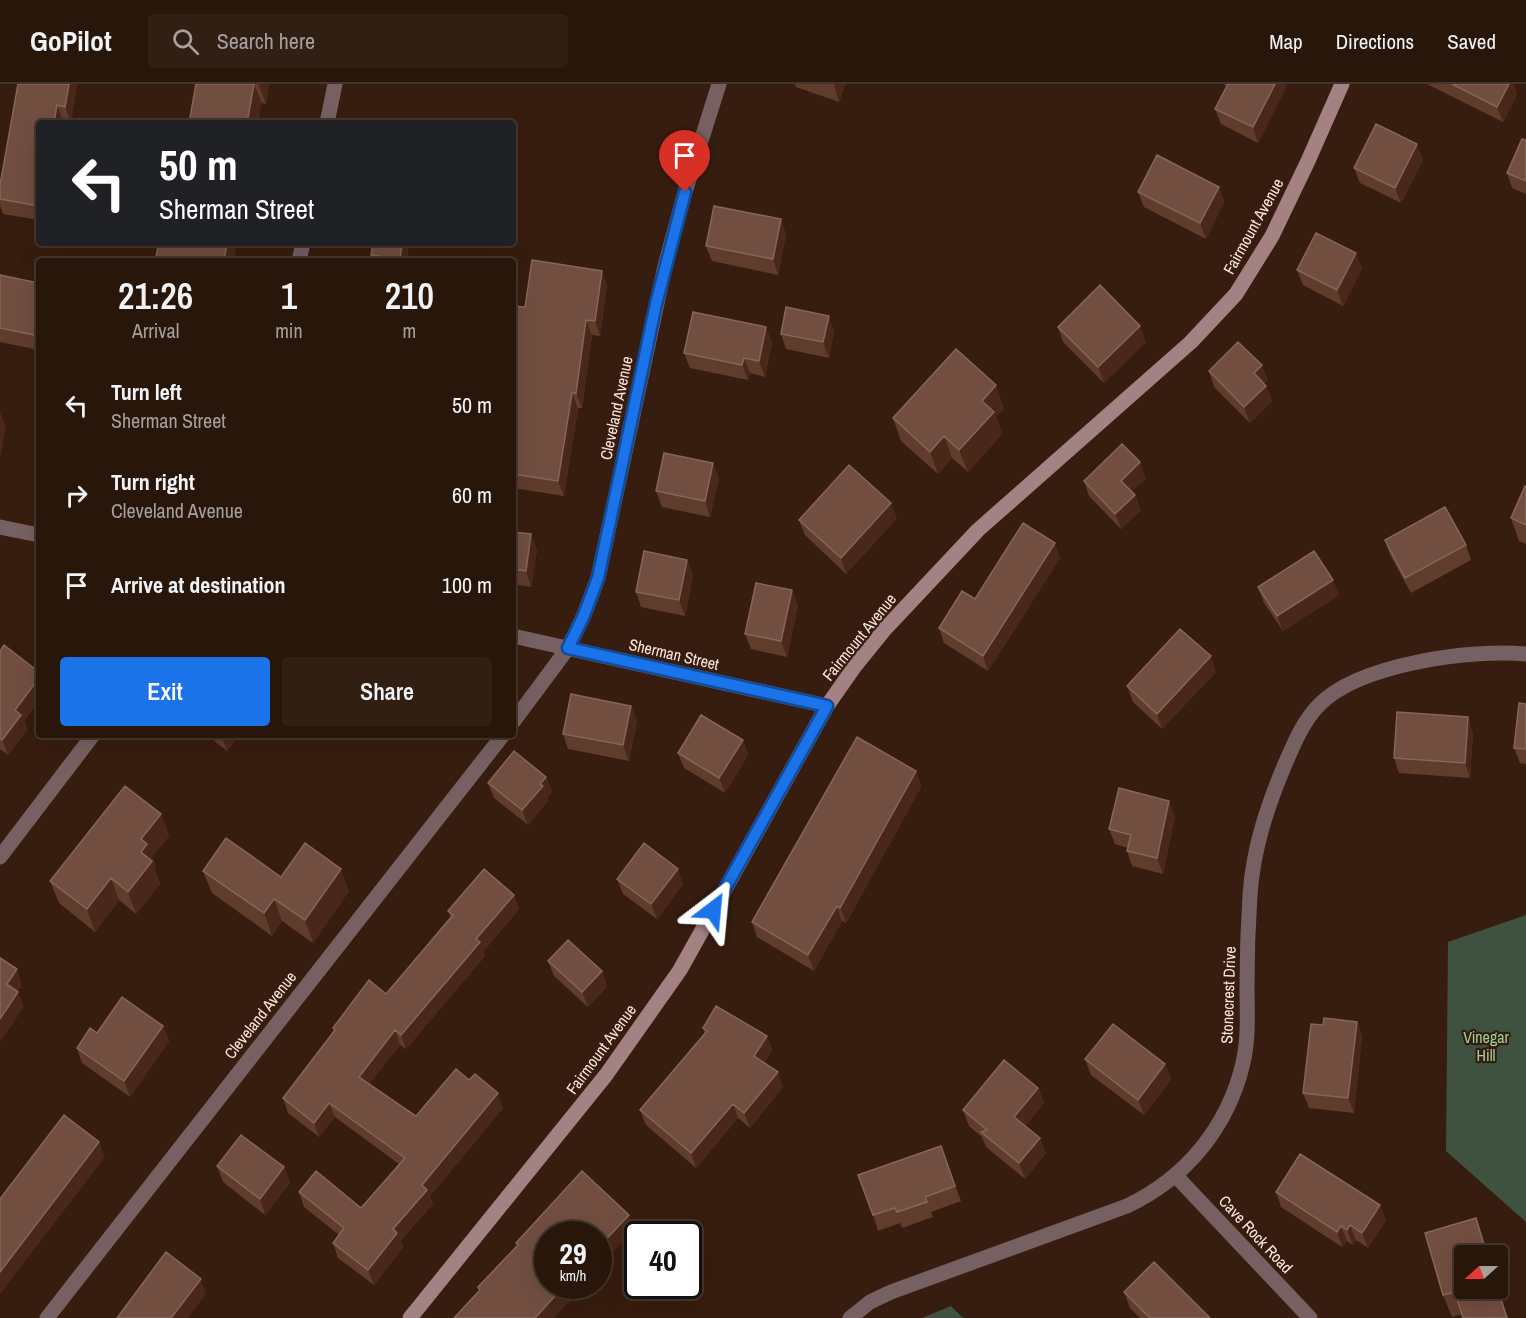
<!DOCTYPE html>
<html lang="en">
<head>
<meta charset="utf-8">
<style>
	body { margin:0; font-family:"Archivo Narrow",sans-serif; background:#311f14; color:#f1f3f6; height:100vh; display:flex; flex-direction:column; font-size:22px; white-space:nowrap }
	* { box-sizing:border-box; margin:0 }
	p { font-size:20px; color:#a59f9d }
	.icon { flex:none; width:33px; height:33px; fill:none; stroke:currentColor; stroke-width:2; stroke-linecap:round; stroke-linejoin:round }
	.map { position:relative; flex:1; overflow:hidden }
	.sheet { position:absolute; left:36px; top:174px; width:480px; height:480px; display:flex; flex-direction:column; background:#29160b; border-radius:6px; box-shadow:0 6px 24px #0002,0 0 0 2px #45352c }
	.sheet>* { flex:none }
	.banner { position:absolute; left:36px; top:36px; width:480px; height:126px; border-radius:6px; box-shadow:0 6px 24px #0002,0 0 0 2px #45352c; background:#202124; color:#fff; overflow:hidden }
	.needle { width:39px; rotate:249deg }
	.tools { position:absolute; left:1454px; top:1161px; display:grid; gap:12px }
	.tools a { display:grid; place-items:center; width:54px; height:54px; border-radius:6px; background:#29160b; box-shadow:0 6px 24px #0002,0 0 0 2px #45352c; font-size:30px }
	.speed { position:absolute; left:534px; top:1137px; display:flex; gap:12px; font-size:30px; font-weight:700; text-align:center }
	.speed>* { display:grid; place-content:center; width:78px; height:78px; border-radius:50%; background:#29160b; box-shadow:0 6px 24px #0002,0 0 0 2px #45352c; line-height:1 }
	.speed small { font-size:15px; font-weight:400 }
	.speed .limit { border:3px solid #111; border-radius:9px; background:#fff; color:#111 }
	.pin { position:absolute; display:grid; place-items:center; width:51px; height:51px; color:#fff; margin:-62px -26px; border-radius:50% 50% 50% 0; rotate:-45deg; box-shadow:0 0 6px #0007 }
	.pin .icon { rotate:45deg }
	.me { position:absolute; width:66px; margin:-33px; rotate:29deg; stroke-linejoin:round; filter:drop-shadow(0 0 4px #0008) }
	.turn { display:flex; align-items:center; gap:21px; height:126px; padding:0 24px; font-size:27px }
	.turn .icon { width:78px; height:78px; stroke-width:2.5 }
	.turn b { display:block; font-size:42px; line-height:51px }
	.eta { display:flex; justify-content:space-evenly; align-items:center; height:102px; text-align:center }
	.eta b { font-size:36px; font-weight:600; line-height:42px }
	.action { display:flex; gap:12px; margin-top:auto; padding:12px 24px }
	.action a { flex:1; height:69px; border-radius:6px; background:#1a73e8; color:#fff; font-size:24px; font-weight:600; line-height:69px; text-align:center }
	.action a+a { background:#311f14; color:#f1f3f6 }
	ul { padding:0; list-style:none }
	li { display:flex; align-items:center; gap:18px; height:90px; padding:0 24px }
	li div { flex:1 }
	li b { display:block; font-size:22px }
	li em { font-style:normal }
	header { display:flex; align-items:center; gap:36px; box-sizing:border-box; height:84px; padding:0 30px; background:#29160b; border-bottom:2px solid #45352c }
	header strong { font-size:28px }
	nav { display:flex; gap:33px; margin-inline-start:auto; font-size:21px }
	.search { width:420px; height:54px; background:#311f14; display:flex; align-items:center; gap:15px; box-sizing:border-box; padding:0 21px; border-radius:6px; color:#a59f9d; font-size:22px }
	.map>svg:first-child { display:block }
</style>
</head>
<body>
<header>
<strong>GoPilot</strong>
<div class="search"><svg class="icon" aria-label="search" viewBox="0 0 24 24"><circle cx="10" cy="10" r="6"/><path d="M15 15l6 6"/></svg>Search here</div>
<nav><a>Map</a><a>Directions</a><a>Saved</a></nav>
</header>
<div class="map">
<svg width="1526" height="1234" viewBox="0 0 1526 1234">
	<rect width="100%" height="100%" fill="#371d0f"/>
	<!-- green -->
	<path fill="#3e523f" d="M1526,831V1138L1446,1067L1448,858Z
		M951,1222L963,1234H922Z"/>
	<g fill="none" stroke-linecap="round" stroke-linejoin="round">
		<!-- street -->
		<path stroke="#766062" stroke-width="15" d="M327,39L335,0
			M299,177L303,159
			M0,443L39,451
			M513,552L827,622
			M513,638L568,564L584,531L598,494L665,182L685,108L719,0
			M0,773L93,651
			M1176,1092L1310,1234
			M47,1234L503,651
			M850,1234L870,1218L891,1208L1127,1122C1186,1094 1228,1043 1243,979C1249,953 1247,928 1247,902C1247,872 1248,841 1250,811C1253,765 1267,723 1285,680C1294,660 1303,637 1319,621C1359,580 1470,565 1526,570"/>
		<!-- secondary -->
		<path stroke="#a48284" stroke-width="15" d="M410,1234L606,991L680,886L827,622L855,582L885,545L978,446L1191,258L1236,210L1272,152L1308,77L1342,0"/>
	</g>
	<!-- wall -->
	<path fill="#603c2d" d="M18,0H77L71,38L63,37L62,39H39V136L3,130L0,121V101Z
		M196,0H269L266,20Z
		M795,0H845L839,18L796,3Z
		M1224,0H1285L1286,4L1258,59L1221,40L1215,25L1226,3Z
		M1427,0H1514L1517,10L1503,38Z
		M1526,56V110L1512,104L1507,89Z
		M1423,76L1401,119L1360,99L1354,84Z
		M1219,103L1224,118L1206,155L1144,123L1138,108Z
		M786,150L778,191L712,177L706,162Z
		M357,159H409L407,177H373L371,171L373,161Z
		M1362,184L1343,222L1303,201L1297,186Z
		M602,187L607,202L600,252L592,251L582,324H578L564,412L513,404V296L515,283L513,282V222L525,223Z
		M0,191L39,199V266L0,258Z
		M1058,243L1146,258L1104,299L1063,258Z
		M834,247L829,274L786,265L781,250Z
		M772,258L765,293L750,289L748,296L690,284L684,269Z
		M1209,287L1268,296L1264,299L1266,302L1272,317L1250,339L1214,303Z
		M1004,324L996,333L1002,350L968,388L952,374L938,390L901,357L893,334Z
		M719,394L710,433L662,423L656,407Z
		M1146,394L1132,407L1135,411L1141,426L1121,445L1089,412L1084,397Z
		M1526,403V460L1519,457L1511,434Z
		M897,434L846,490L805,451L799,436Z
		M513,448L537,466L531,503L513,500Z
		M1385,456L1466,461L1471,476L1411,509L1390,471Z
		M1060,474L988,587L944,559L939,544Z
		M687,476L693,491L685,532L641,523L636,508Z
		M1258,503L1339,511L1283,547L1264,519Z
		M798,521L787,573L751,565L745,550Z
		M0,567L39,588V617L24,637L27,646L8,671L0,665Z
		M1216,588L1162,645L1133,618L1127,602Z
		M1526,620V680L1520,679L1514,664Z
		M631,622L637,637L629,677L568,665L563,650Z
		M1473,648L1470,694L1399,689L1394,674Z
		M207,651H239L227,667Z
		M743,656L748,671L725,709L684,684L678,669Z
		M916,687L921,703L846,839L842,837L814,887L757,853L752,838Z
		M546,693L552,708L547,714L548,717L528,741L494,714L488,699Z
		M161,730L169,752L152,773L156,782L154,784L160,800L136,830L119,816L95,848L59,819L50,797Z
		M1175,732L1163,790L1132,782L1127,767L1128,764L1115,760L1109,745Z
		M203,787L281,793L349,807L313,859L282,837L272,852L212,809Z
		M617,795L683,800L657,835L623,810Z
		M514,811L519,825L483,868L485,872L406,965L400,961L369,1000L416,1032L469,996L503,1024L430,1112L433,1120L400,1157L403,1163L374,1201L338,1174L333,1159L339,1151L304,1123L299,1108L361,1124L399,1080L335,1033L319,1053L288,1029L283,1014L334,947L333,944L386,910L451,834L448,827Z
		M548,877L602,887L607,903L588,923L554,892Z
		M1357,938L1362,953L1354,1029L1309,1024L1303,1009L1323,941Z
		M163,942L169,957L130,1013L82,979L77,964L97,949Z
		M703,944L767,952L772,966L764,979L783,1003L750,1044L738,1034L696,1084L646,1041L640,1026L705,950Z
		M1085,975L1165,980L1171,996L1144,1031L1091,991Z
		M1038,1004L1044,1019L1025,1042L1040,1054L1046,1069L1025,1095L986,1063L982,1053L969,1042L963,1026Z
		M941,1062L961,1117L931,1128L933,1133L902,1144L900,1139L878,1147L873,1131Z
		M217,1082L284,1083L290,1099L265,1131L223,1098Z
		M1276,1108L1386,1136L1368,1164L1356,1156L1353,1161L1347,1157L1342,1163L1281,1123Z
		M1476,1134L1484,1156L1497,1204V1199L1508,1234H1463L1462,1230L1452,1233L1443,1211Z
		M1124,1208L1210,1234H1140L1130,1224Z"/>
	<!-- shaded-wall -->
	<path fill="#492819" d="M69,0H77L71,38L65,23Z
		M254,0L262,19L258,39H247Z
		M258,0H269L266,20Z
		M835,0H845L839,18L834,2Z
		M1275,0H1285L1286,4L1258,59L1253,43Z
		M1509,0H1514L1517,10L1503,38L1497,23Z
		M57,21L63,37L62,39H54Z
		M1417,60L1423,76L1401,119L1395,104Z
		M1219,103L1224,118L1206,155L1200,139Z
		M781,135L786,150L778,191L773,175Z
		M227,159H237L234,177H224Z
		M402,159H409L407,177H400V175Z
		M1356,169L1362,184L1343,222L1337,206Z
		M602,187L607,202L600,252L595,237Z
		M829,232L834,247L829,274L823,258Z
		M586,236L592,251L582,324L576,309Z
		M1140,242L1146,258L1104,299L1098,283Z
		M766,243L772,258L765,293L759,277Z
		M744,274L750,289L748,296L742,281Z
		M1262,281L1268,296L1260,304L1254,289Z
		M996,301L1004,324L996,333L1002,350L968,388L959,366L982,317Z
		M1266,302L1272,317L1250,339L1244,323Z
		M572,309L578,324L564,412L558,397Z
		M0,328L6,343L0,374Z
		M944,352L952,374L938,390L930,368Z
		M1140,378L1146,394L1127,412L1121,397Z
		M713,379L719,394L710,433L705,417Z
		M1135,411L1141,426L1121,445L1115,430Z
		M891,419L897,434L846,490L841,474Z
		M531,450L537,466L531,503L526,487Z
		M1055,459L1060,474L988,587L983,572Z
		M687,476L693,491L685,532L679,516Z
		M1333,496L1339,511L1283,547L1277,532Z
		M792,506L798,521L787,573L781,557Z
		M1211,572L1216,588L1162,645L1157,630Z
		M39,594V617L24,637L27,646L8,671L2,656L15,626Z
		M631,622L637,637L629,677L623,661Z
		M1468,633L1473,648L1470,694L1465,679Z
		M221,651H239L227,667Z
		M743,656L748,671L725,709L719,694Z
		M916,687L921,703L846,839L840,824Z
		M546,693L552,708L547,714L548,717L528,741L522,726Z
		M1169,717L1175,732L1163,790L1157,774Z
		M161,730L169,752L152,773L156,782L154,784L160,800L136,830L128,808L141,768V755Z
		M341,785L349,807L313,859L305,836Z
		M678,785L683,800L657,835L651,820Z
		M111,794L119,816L95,848L87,825Z
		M514,811L519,825L483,868L485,872L406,965L401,951L476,855Z
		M274,815L282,837L272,852L264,829Z
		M837,822L842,837L814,887L808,871Z
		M17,885L22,901L12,915L7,900Z
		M602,887L607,903L588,923L582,908Z
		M18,908L24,923L0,958V935Z
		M1357,938L1362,953L1354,1029L1348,1014Z
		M163,942L169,957L130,1013L124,997Z
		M395,946L400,961L364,1007L359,993Z
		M767,952L772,966L760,987L754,972Z
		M1165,980L1171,996L1144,1031L1138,1016Z
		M778,988L783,1003L750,1044L744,1029Z
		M1038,1004L1044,1019L1020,1049L1014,1033Z
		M498,1009L503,1024L430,1112L433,1120L400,1157L403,1163L374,1201L368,1186L393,1145L422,1101Z
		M329,1019L335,1033L319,1053L314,1039Z
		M733,1020L738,1034L696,1084L691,1069Z
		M1040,1054L1046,1069L1025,1095L1019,1079Z
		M99,1058L105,1073L0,1210V1188Z
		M284,1083L290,1099L265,1131L260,1115Z
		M1380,1121L1386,1136L1368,1164L1362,1149Z
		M629,1131L634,1146L598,1185V1164Z
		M1476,1134L1484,1156L1489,1172H1487Z
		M1350,1141L1356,1156L1353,1161L1347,1146Z
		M1341,1142L1347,1157L1342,1163L1337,1148Z
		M201,1195L206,1210L188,1234H171Z
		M1497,1199L1508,1234H1507L1497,1203Z
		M564,1202H584L554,1234H535Z"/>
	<!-- building -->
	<path fill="#714e40" stroke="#866659" stroke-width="1.5" d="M18,0H69L65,23L57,21L54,39H39V122L0,115V101Z
		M196,0H254L247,39H189Z
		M1228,0H1275L1253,43L1215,25Z
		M1452,0H1509L1497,23Z
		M1376,40L1417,60L1395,104L1354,84Z
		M1522,55L1526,56V97L1507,89Z
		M1157,71L1219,103L1200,139L1138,108Z
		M714,122L781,135L773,175L706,162Z
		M1316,149L1356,169L1337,206L1297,186Z
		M159,159H227L224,177H155Z
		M373,159H402L400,175L371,171Z
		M532,176L602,187L595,237L586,236L576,309H572L558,397L513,390V296L517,269L513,268V222L525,223Z
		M0,191L39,199V252L0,244Z
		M1100,201L1140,242L1098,283L1058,243Z
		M786,223L829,232L823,258L781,250Z
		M693,228L766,243L759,277L744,274L742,281L684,269Z
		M1238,258L1262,281L1254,289L1266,302L1244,323L1209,287Z
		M956,265L996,301L982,317L994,328L959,366L944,352L930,368L893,334Z
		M1122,360L1140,378L1121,397L1135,411L1115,430L1084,397Z
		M664,369L713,379L705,417L656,407Z
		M849,381L891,419L841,474L799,436Z
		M1525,402L1526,403V441L1511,434Z
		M1445,423L1466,461L1405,494L1385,456Z
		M1023,439L1055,459L983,572L939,544L962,507L975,515Z
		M513,448L531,450L526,487L513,485Z
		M644,467L687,476L679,516L636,508Z
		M1314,467L1333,496L1277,532L1258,503Z
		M756,499L792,506L781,557L745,550Z
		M1180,545L1211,572L1157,630L1127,602Z
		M4,561L39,588V594L15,626L21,631L2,656L0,654V567Z
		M571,610L631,622L623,661L563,650Z
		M1519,619L1526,620V665L1514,664Z
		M1397,628L1468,633L1465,679L1394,674Z
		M701,631L743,656L719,694L678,669Z
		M857,653L916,687L840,824L837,822L808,871L752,838Z
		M514,667L546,693L540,700L543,702L522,726L488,699Z
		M125,702L161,730L141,755L147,760L141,768L152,777L128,808L111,794L87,825L50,797Z
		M1119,704L1169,717L1157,774L1127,767L1131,751L1109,745Z
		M226,754L281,793L305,759L341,785L305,836L274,815L264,829L203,787Z
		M644,759L678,785L651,820L617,795Z
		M484,785L514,811L476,855L480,858L401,951L395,946L359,993L416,1032L456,985L469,996L475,990L498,1009L422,1101L427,1106L393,1145L397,1149L368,1186L333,1159L344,1144L299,1108L316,1087L361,1124L405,1074L329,1019L314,1039L283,1014L335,946L333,944L369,896L386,910L453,831L448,827Z
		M568,856L602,887L582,908L548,877Z
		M0,874L17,885L7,900L18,908L0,935Z
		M122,913L163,942L124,997L77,964L90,944L97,949Z
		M716,922L767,952L754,972L778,988L744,1029L733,1020L691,1069L640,1026L707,947L703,944Z
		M1324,934L1357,938L1348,1014L1303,1009L1311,940L1323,941Z
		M1113,940L1165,980L1138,1016L1085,975Z
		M1004,976L1038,1004L1014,1033L1040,1054L1019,1079L981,1048L987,1046L963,1026Z
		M64,1031L99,1058L0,1188V1115Z
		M241,1051L284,1083L260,1115L217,1082Z
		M941,1062L955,1102L925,1113L927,1118L897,1128L895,1124L873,1131L858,1091Z
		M1300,1070L1380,1121L1362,1149L1350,1141L1347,1146L1341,1142L1337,1148L1276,1108Z
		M582,1087L629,1131L598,1164V1150H548V1202H564L535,1234H454L480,1206L478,1203L518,1161L516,1159Z
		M1476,1134L1487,1172H1464V1204H1497V1203L1507,1234H1463L1455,1208L1443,1211L1425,1149Z
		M166,1168L201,1195L171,1234H117Z
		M1154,1178L1210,1234H1150L1124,1208Z"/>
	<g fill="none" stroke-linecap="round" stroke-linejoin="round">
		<!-- route casing -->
		<g stroke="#114b97" stroke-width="15">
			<path id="route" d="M685,108L656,220L598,494L584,531L568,564L827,622L713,826"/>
		</g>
		<!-- route -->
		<use href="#route" stroke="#1a73e8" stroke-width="10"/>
	</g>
	<g text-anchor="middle" stroke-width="4.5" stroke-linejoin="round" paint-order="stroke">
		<!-- street labels -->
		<g font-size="16" fill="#f9e6dd" stroke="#371d0f">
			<text transform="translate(1253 142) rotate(-61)" y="6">Fairmount Avenue</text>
			<text transform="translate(616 324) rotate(-78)" y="6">Cleveland Avenue</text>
			<text transform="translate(859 553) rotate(-51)" y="6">Fairmount Avenue</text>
			<text transform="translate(674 570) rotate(13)" y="6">Sherman Street</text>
			<text transform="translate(1228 911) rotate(-88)" y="6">Stonecrest Drive</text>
			<text transform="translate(260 931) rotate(-52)" y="6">Cleveland Avenue</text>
			<text transform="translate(601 965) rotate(-54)" y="6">Fairmount Avenue</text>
			<text transform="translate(1256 1150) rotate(47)" y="6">Cave Rock Road</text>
		</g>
		<!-- park labels -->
		<g font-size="16" fill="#9bd19e" stroke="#371d0f">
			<text x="1486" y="959">Vinegar<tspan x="1486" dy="18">Hill</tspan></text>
		</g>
	</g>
</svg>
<div class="tools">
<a><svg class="needle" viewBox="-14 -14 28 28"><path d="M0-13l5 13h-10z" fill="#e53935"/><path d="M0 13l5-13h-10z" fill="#a59f9d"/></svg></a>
</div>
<div class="speed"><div>29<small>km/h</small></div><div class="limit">40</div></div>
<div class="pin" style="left:685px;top:108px;background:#d93025"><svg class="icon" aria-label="arrive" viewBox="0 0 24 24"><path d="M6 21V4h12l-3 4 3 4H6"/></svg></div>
<svg class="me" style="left:713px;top:826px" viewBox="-20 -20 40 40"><path d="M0-17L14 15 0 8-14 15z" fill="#1a73e8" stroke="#fff" stroke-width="4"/></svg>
<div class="banner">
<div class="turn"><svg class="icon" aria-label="left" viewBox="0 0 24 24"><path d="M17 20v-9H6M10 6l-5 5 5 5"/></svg><div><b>50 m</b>Sherman Street</div></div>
</div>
<section class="sheet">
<div class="eta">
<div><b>21:26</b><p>Arrival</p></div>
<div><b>1</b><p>min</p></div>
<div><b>210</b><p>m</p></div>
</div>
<ul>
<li><svg class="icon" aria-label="left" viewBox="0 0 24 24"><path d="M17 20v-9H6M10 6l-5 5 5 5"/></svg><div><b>Turn left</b><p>Sherman Street</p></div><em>50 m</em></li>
<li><svg class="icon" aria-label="right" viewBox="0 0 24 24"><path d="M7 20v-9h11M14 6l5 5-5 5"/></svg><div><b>Turn right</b><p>Cleveland Avenue</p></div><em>60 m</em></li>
<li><svg class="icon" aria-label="arrive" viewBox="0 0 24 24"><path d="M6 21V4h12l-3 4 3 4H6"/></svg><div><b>Arrive at destination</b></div><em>100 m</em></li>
</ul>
<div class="action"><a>Exit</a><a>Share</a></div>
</section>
</div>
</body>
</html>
